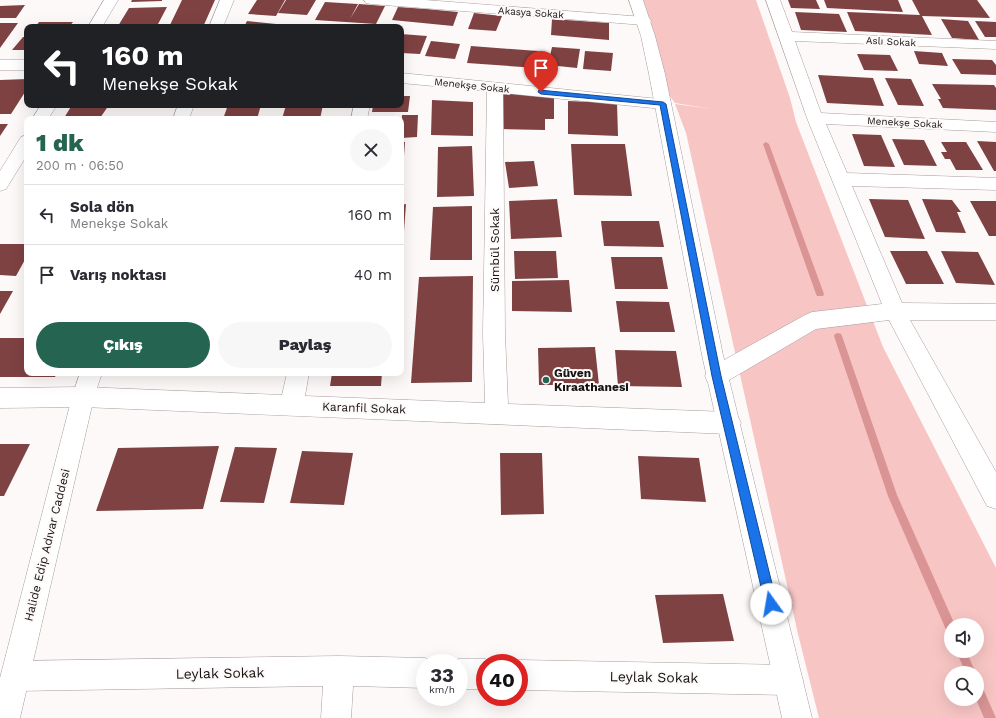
<!DOCTYPE html>
<html lang="tr">
<head>
<meta charset="utf-8">
<style>
	body { margin:0; font-family:"Work Sans",sans-serif; background:#f7f7f7; color:#2b2b33; height:100vh; display:flex; flex-direction:column; font-size:15px; white-space:nowrap }
	* { box-sizing:border-box; margin:0 }
	p { font-size:13px; color:#7c7c81 }
	.icon { flex:none; width:22px; height:22px; fill:none; stroke:currentColor; stroke-width:2; stroke-linecap:round; stroke-linejoin:round }
	.map { position:relative; flex:1; overflow:hidden }
	.side { position:absolute; left:24px; top:116px; width:380px; height:260px; display:flex; flex-direction:column; background:#fff; border-radius:8px; box-shadow:0 4px 16px #0002 }
	.side>* { flex:none }
	.guide { position:absolute; left:24px; top:24px; width:380px; height:84px; border-radius:8px; box-shadow:0 4px 16px #0002; background:#202124; color:#fff; overflow:hidden }
	.controls { position:absolute; left:944px; top:618px; display:grid; gap:8px }
	.controls a { display:grid; place-items:center; width:40px; height:40px; border-radius:50%; background:#fff; box-shadow:0 4px 16px #0002; font-size:20px }
	.speed { position:absolute; left:416px; top:654px; display:flex; gap:8px; font-size:20px; font-weight:700; text-align:center }
	.speed>* { display:grid; place-content:center; width:52px; height:52px; border-radius:50%; background:#fff; box-shadow:0 4px 16px #0002; line-height:1 }
	.speed small { font-size:10px; font-weight:400 }
	.speed .limit { border:6px solid #d22; background:#fff; color:#111 }
	.pin { position:absolute; display:grid; place-items:center; width:34px; height:34px; color:#fff; margin:-41px -17px; border-radius:50% 50% 50% 0; rotate:-45deg; box-shadow:0 0 4px #0007 }
	.pin .icon { rotate:45deg }
	.me { position:absolute; width:44px; margin:-22px; rotate:347deg; stroke-linejoin:round; filter:drop-shadow(0 0 3px #0008) }
	.turn { display:flex; align-items:center; gap:14px; height:84px; padding:0 12px; font-size:18px }
	.turn .icon { width:52px; height:52px; stroke-width:2.5 }
	.turn b { display:block; font-size:28px; line-height:34px }
	.round { display:grid; place-items:center; flex:none; width:42px; height:42px; border-radius:21px; background:#f7f7f7 }
	.headline { display:flex; align-items:center; justify-content:space-between; height:68px; padding:0 12px }
	h1 { font-size:24px; font-weight:800; line-height:30px; color:#256450 }
	.cta { display:flex; gap:8px; margin-top:auto; padding:8px 12px }
	.cta a { flex:1; height:46px; border-radius:24px; background:#256450; color:#fff; font-size:16px; font-weight:800; line-height:46px; text-align:center }
	.cta a+a { background:#f7f7f7; color:#2b2b33 }
	ul { padding:0; list-style:none }
	li { display:flex; align-items:center; gap:12px; height:60px; padding:0 12px; border-top:1px solid #e1e1e2 }
	li div { flex:1 }
	li b { display:block; font-size:15px }
	li em { font-style:normal }
	.map>svg:first-child { display:block }
</style>
</head>
<body>
<div class="map">
<svg width="996" height="718" viewBox="0 0 996 718">
	<rect width="100%" height="100%" fill="#fef9f9"/>
	<!-- green -->
	<path fill="#f7c5c4" fill-rule="evenodd" d="M640,0H756L790,98L796,122L883,347L996,568V718H819L798,634L686,133L675,104L712,109L675,103L666,91ZM951,625H977V651H951ZM951,673H977V699H951Z"/>
	<g fill="none" stroke-linecap="round" stroke-linejoin="round">
		<!-- stream -->
		<path fill="#da9494" fill-rule="evenodd" d="M766,142L769,144L824,294L823,296H817L816,294L763,144Z
			M838,333L841,334L842,336L897,495L955,625H951V633L947,632L888,496L834,336L835,334Z
			M956,651H966L976,673H966Z
			M977,683L981,684L996,718H984L976,699Z"/>
	</g>
	<!-- building -->
	<path fill="#7f4243" d="M132,0H162V1L131,2Z
		M182,0H215L203,27H169Z
		M257,0H285L276,16L248,14Z
		M286,0H316L307,15L278,13Z
		M788,0H816L820,9L791,8Z
		M824,0H898L903,12L827,8Z
		M912,0H977L990,18L922,16L932,35L855,31L847,12L920,15Z
		M325,2L358,4L350,19L359,4L385,6L376,24L315,20Z
		M25,5L16,18H0V6Z
		M167,7L157,26H118L129,8Z
		M398,7L426,9L458,12L453,26L392,20Z
		M795,12L839,14L847,32L801,30Z
		M474,13L502,16L496,31L468,29Z
		M552,19L609,23V40L551,35Z
		M941,19L968,21L979,40L952,38Z
		M247,21L276,24L274,27H244Z
		M975,21L996,22V37H985Z
		M39,22H73L69,27H35Z
		M0,23H18L0,48Z
		M277,24L298,26V27H275Z
		M401,34L427,36L420,54L401,53Z
		M23,37H27V50H12Z
		M431,41L460,44L455,59L425,56Z
		M471,46L538,51L536,68L467,63Z
		M552,47L580,49L577,68L548,65Z
		M585,51L613,53L611,71L583,69Z
		M914,51L942,53L948,66L919,64Z
		M857,54L890,55L898,71L864,70Z
		M952,59L992,60L996,65V75L961,74Z
		M818,75L873,78L884,106L827,103Z
		M885,78L911,79L924,106L898,105Z
		M27,79V89L11,114H0V80Z
		M932,84L994,85L996,88V110L943,108L938,99H941Z
		M501,93L554,97V119H545V130L500,129Z
		M401,96H410L408,112H372L373,105H401Z
		M432,100L473,102V136L431,135Z
		M568,101L617,103L618,136L568,134Z
		M72,105H109L100,118H64Z
		M228,105H261L257,119H223Z
		M286,105H323L320,119H282Z
		M402,115H418L417,137L401,138Z
		M0,124H8L0,136Z
		M852,134L881,135L895,167L864,166Z
		M892,139L924,140L937,166L904,165Z
		M977,141L996,142V171H994Z
		M401,142H405L402,183H401Z
		M941,142H966L983,170H956L950,159H945L941,152H947Z
		M571,144H625L632,196L574,195Z
		M472,146L474,196L437,197L438,147Z
		M534,161L538,186L509,188L505,162Z
		M557,199L562,237L511,239L509,201Z
		M869,199L908,200L925,239L885,237Z
		M922,199L952,200L961,212H957L966,233L936,232Z
		M970,201H996V236H989Z
		M406,204L404,231H401V205Z
		M472,206V260H430L433,207Z
		M601,221H659L664,247L604,246Z
		M0,244H27V256L16,276L0,275Z
		M514,251H556L558,278L515,279Z
		M890,251H927L944,284H906Z
		M941,251L978,252L995,285L956,283Z
		M611,257H662L668,289H615Z
		M473,276L472,382L411,383L419,277Z
		M569,280L572,312L512,311V281Z
		M0,291H13L0,314Z
		M616,301L669,302L675,332H620Z
		M0,338H27V373H57L55,377H0Z
		M595,347L599,385H539L538,348Z
		M615,350L676,351L682,387L618,386Z
		M130,373H160V374L130,375Z
		M332,373H382L381,386H330Z
		M0,444H30L4,496H0Z
		M219,446L203,509L96,511L118,448Z
		M235,447L277,448L264,503L220,502Z
		M302,451L353,453L344,505L290,503Z
		M500,453H542L544,514L501,515Z
		M638,456L699,458L706,502L641,499Z
		M723,594L734,641L663,643L655,595Z"/>
	<g fill="none" stroke-linecap="round" stroke-linejoin="round">
		<!-- street casing -->
		<g stroke="#a79d9c" stroke-width="1">
			<path id="street" d="M104,0H118L102,27H88Z
				M364,0H425L644,17L649,18L651,21L649,24L644,25L371,4L366,3Z
				M766,0H780L792,32L996,41V49L795,41L821,113L996,122V132L826,124L847,173L996,178V190L852,186L902,303L996,304V320H910L996,472V509L987,506L889,320L816,329L724,383L716,386L708,383L705,376L708,369L805,315L812,312L882,304L807,118Z
				M0,60H27V70H0Z
				M401,73L669,100L671,104L669,108L663,109L503,93L505,334L508,404L729,412L737,415L741,423L737,431L729,434L83,407L0,408V388L83,387L282,395L287,373H309L305,396L485,403L483,334L487,91L401,83Z
				M41,105H57L48,119H32Z
				M354,105H370L367,119H351Z
				M27,135V155L6,189L0,191V171L21,137Z
				M339,656L425,658L436,663H425V688L353,686L351,718H321L323,686L16,691L6,686L1,676L6,666L16,661Z
				M459,659H485L494,663H485V689H459V663H450Z
				M519,660L788,665L798,670L803,680L798,690L788,695L519,690V663H513Z"/>
		</g>
		<!-- secondary casing -->
		<g stroke="#a79d9c" stroke-width="1">
			<path id="secondary" d="M220,0H234L223,27H209Z
				M629,0H643L655,36L665,74L723,355L812,718H782L702,355L649,74L641,36Z
				M178,105H194L189,119H173Z
				M80,373H102L94,397L20,718H0V678L72,397Z"/>
		</g>
		<!-- street -->
		<use href="#street" fill="#fff" fill-rule="evenodd"/>
		<!-- secondary -->
		<use href="#secondary" fill="#fff" fill-rule="evenodd"/>
	</g>
	<!-- route -->
	<path fill="#1a73e8" stroke="#114b97" d="M539,90L663,102L666,104L721,376L777,604L775,608L771,610L767,608L765,604L712,376L660,105L541,94L538,92Z"/>
	<!-- markers -->
	<circle fill="#256450" stroke="#fef9f9" stroke-width="1.5" cx="546" cy="380" r="4"/>
	<g text-anchor="middle" stroke-width="4" stroke-linejoin="round" paint-order="stroke">
		<!-- far-street labels -->
		<g font-size="10" fill="#161313" stroke="#fef9f9">
			<text transform="translate(531 12) rotate(4)" y="4">Akasya Sokak</text>
			<text transform="translate(891 41) rotate(3)" y="4">Aslı Sokak</text>
			<text transform="translate(472 85) rotate(6)" y="4">Menekşe Sokak</text>
			<text transform="translate(905 122) rotate(3)" y="4">Menekşe Sokak</text>
		</g>
		<!-- street labels -->
		<g font-size="12" fill="#161313" stroke="#fef9f9">
			<text transform="translate(495 250) rotate(-90)" y="4">Sümbül Sokak</text>
			<text transform="translate(364 408) rotate(2)" y="4">Karanfil Sokak</text>
			<text transform="translate(47 545) rotate(-76)" y="4">Halide Edip Adıvar Caddesi</text>
		</g>
		<!-- poi labels -->
		<g font-size="12" font-weight="bold" fill="#161313" stroke="#fef9f9" text-anchor="start">
			<text x="554" y="377">Güven<tspan x="554" dy="14">Kıraathanesi</tspan></text>
		</g>
		<!-- near-street labels -->
		<g font-size="14" fill="#161313" stroke="#fef9f9">
			<text transform="translate(220 673) rotate(-1)" y="5">Leylak Sokak</text>
			<text transform="translate(654 677) rotate(1)" y="5">Leylak Sokak</text>
		</g>
	</g>
</svg>
<div class="controls">
<a><svg class="icon" aria-label="sound" viewBox="0 0 24 24"><path d="M4 9h4l5-4v14l-5-4H4zM17 9q2 3 0 6"/></svg></a>
<a><svg class="icon" aria-label="search" viewBox="0 0 24 24"><circle cx="10" cy="10" r="6"/><path d="M15 15l6 6"/></svg></a>
</div>
<div class="speed"><div>33<small>km/h</small></div><div class="limit">40</div></div>
<div class="pin" style="left:541px;top:92px;background:#d93025"><svg class="icon" aria-label="arrive" viewBox="0 0 24 24"><path d="M6 21V4h12l-3 4 3 4H6"/></svg></div>
<svg class="me" style="left:771px;top:604px" viewBox="-20 -20 40 40"><circle r="19" fill="#fff"/><path d="M0-13L10 11 0 6-10 11z" fill="#1a73e8"/></svg>
<div class="guide">
<div class="turn"><svg class="icon" aria-label="left" viewBox="0 0 24 24"><path d="M17 20v-9H6M10 6l-5 5 5 5"/></svg><div><b>160 m</b>Menekşe Sokak</div></div>
</div>
<section class="side">
<div class="headline"><div><h1>1 dk</h1><p>200 m · 06:50</p></div><a class="round"><svg class="icon" aria-label="close" viewBox="0 0 24 24"><path d="M6 6l12 12M18 6L6 18"/></svg></a></div>
<ul>
<li><svg class="icon" aria-label="left" viewBox="0 0 24 24"><path d="M17 20v-9H6M10 6l-5 5 5 5"/></svg><div><b>Sola dön</b><p>Menekşe Sokak</p></div><em>160 m</em></li>
<li><svg class="icon" aria-label="arrive" viewBox="0 0 24 24"><path d="M6 21V4h12l-3 4 3 4H6"/></svg><div><b>Varış noktası</b></div><em>40 m</em></li>
</ul>
<div class="cta"><a>Çıkış</a><a>Paylaş</a></div>
</section>
</div>
</body>
</html>
